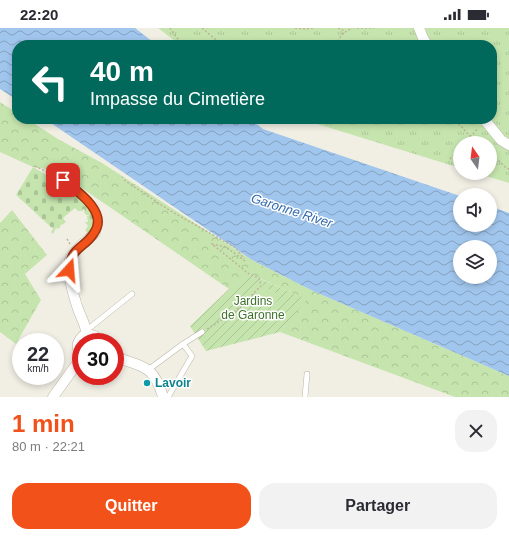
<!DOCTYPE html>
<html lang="fr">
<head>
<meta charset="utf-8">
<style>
	body { margin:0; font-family:Arial,sans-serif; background:#f2f2f3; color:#2b2b33; height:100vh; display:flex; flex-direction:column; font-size:15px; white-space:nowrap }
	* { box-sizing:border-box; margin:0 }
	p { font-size:13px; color:#7c7c81 }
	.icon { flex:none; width:22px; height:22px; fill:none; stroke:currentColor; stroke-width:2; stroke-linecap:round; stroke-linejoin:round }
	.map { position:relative; height:369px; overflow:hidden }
	.panel { display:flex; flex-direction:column; background:#fff; flex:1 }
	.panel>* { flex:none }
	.hud { position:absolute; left:12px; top:12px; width:485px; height:84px; border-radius:16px; box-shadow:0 2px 6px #0003; background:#00695c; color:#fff; overflow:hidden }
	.needle { width:26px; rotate:346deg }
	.buttons { position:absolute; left:453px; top:108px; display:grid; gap:8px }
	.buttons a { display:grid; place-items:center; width:44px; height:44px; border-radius:50%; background:#fff; box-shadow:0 2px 6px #0003; font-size:20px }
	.speed { position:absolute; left:12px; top:305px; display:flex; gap:8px; font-size:20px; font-weight:700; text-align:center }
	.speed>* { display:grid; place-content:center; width:52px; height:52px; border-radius:50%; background:#fff; box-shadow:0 2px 6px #0003; line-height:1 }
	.speed small { font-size:10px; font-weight:400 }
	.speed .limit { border:6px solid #d22; background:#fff; color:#111 }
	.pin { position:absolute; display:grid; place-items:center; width:34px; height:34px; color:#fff; margin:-17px; border-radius:8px; box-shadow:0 2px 6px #0006 }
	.me { position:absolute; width:44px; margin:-22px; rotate:19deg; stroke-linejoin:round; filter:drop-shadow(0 0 3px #0008) }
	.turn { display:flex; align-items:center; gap:14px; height:84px; padding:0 12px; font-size:18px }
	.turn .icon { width:52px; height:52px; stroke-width:2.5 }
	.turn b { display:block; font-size:28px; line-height:34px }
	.round { display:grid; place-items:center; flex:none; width:42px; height:42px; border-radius:16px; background:#f2f2f3 }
	.overview { display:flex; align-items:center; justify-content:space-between; height:68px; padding:0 12px }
	h1 { font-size:24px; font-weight:800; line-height:30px; color:#f2521a }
	.action { display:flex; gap:8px; margin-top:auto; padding:8px 12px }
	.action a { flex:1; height:46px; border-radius:16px; background:#f2521a; color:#fff; font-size:16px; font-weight:800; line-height:46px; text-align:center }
	.action a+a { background:#f2f2f3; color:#2b2b33 }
	.status { display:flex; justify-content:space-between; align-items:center; height:28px; padding:0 20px; background:#fff; direction:ltr }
	.status svg { height:11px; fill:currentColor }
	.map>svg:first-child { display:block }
</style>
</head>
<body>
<div class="status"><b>22:20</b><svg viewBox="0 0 49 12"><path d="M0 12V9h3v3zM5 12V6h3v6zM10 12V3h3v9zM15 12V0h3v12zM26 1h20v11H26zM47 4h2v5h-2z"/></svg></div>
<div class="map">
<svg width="509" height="369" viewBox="0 0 509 369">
	<defs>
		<pattern id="forest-crowns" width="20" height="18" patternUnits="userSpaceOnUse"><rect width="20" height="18" fill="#c6e5ae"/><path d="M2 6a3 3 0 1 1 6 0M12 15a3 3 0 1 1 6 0" fill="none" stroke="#abc696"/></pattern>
		<pattern id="cemetery-stones" width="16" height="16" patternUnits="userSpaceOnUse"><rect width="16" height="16" fill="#c6e5ae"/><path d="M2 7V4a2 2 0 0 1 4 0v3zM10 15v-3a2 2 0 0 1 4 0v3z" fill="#abc696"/></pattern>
		<pattern id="park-tufts" width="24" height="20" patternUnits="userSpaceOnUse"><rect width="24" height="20" fill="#c6e5ae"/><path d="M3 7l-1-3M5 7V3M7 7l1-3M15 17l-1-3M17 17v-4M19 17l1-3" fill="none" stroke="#abc696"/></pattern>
		<pattern id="garden-furrows" width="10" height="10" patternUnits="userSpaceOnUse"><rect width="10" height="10" fill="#c6e5ae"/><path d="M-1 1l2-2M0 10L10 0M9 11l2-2" fill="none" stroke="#abc696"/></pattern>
		<pattern id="water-waves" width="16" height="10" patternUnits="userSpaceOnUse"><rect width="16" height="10" fill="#a1c6ed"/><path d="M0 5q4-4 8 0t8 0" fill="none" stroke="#85a2c1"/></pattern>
	</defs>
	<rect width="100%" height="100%" fill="#f1efe4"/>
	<!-- forest -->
	<path fill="url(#forest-crowns)" d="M0,74L17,85V91H27L58,111L102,135L252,232L313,263L509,348V369H455L280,304L306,271L250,246L229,261L57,143L33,139L0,124Z
		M12,182L47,227L25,246L41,272L16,316L0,304V195Z"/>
	<!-- cemetery -->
	<path fill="url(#cemetery-stones)" d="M33,139C51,150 91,169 94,191C95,197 92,201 89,206L85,202L88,198L85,194H88L87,188L89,187H86L84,184L85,182L83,181L82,183H78L75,180L63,190L66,194L62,197L60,196L61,198L58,201L56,200L53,206L51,204L53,201L16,167Z"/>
	<!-- park -->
	<path fill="url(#park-tufts)" d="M158,0H509V155L476,145H490V115H460V140L301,91H492V17H180Z"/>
	<!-- garden -->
	<path fill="url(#garden-furrows)" d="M249,246L307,271L280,304L206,323L190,298L229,261Z"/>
	<!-- pitch -->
	<path fill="#c6e5ae" d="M261,256L281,268L272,279L253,264Z"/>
	<!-- water -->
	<path fill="url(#water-waves)" fill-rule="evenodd" d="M0,0H135L157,17H17V72L0,61Z
		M45,91H246L258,97L263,101L460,168V197H490V178L509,185V348L313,263L252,232ZM460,219H490V249H460Z"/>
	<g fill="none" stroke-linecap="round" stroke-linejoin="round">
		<!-- service casing -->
		<g stroke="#bcb7a7" stroke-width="6">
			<path id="service" d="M60,155L63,152C74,160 98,178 98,193C98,197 96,201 95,205
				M87,302L132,266
				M148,342L183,316L202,304
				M168,369L192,328L183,316
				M305,369L307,346"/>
		</g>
		<!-- minor casing -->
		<g stroke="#bcb7a7" stroke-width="11">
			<path id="minor" d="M419,0L423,10L427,17
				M484,91L501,112L509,117
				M87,307C86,298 81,289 78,281C74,269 66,244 70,232C73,222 87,213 95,205
				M81,326C76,320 77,314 83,308C90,305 96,307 100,314
				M115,329C143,339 154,337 163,369
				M53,369L76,337L81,333"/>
		</g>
		<!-- path -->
		<path stroke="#beb599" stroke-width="1.5" stroke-dasharray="2 2" stroke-linecap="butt" d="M170,0L177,10L185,17
			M202,0L222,17
			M295,0L305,1L314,0
			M338,0L345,3
			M357,0H374
			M336,17L342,6L352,0
			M452,91L460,97L476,115
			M465,115L478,100
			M490,124L505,139L509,141
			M450,131L460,121
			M35,138L57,149
			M124,152L169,182L236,220L244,231
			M67,211L70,216
			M207,301L233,285L261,258L259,250L249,246L212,216L226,219L245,233"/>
		<!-- service -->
		<use href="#service" stroke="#fff" stroke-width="5"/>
		<!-- minor -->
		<use href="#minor" stroke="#fff" stroke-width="10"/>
	</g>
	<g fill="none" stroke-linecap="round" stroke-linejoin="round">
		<!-- route casing -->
		<g stroke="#9d3511" stroke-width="10">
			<path id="route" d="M63,152C77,163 109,184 94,205C84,221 71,218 69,242"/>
		</g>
		<!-- route -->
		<use href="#route" stroke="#f2521a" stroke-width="7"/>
	</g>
	<!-- markers -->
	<circle fill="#0f9aa8" stroke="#fff" stroke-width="1.5" cx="147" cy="355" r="4"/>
	<g text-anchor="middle" stroke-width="3" stroke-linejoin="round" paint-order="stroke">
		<!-- park labels -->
		<g font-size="12" fill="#3d722a" stroke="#fff">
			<text x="253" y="277">Jardins<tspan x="253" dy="14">de Garonne</tspan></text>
		</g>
		<!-- culture labels -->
		<g font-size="12" font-weight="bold" fill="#0d838f" stroke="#fff" text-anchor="start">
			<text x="155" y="359">Lavoir</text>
		</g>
		<!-- water labels -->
		<g font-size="13" font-style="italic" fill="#326aab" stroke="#fff">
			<text transform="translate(292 182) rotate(18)" y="5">Garonne River</text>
		</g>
	</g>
</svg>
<div class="buttons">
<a><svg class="needle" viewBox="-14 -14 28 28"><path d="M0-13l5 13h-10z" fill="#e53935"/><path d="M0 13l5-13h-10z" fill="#7c7c81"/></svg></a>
<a><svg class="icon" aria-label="sound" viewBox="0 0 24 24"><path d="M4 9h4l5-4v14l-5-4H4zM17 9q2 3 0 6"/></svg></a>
<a><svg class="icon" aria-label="layers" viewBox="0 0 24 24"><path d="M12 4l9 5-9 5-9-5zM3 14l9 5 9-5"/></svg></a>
</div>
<div class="speed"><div>22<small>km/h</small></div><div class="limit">30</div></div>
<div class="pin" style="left:63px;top:152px;background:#d93025"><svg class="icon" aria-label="arrive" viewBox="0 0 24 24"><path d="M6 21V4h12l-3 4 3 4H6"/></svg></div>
<svg class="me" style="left:69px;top:242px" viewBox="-20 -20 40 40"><path d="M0-17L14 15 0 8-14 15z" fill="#f2521a" stroke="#fff" stroke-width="4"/></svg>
<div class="hud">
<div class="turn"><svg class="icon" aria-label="left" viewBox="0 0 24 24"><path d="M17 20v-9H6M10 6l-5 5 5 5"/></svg><div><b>40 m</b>Impasse du Cimetière</div></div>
</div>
</div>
<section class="panel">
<div class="overview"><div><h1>1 min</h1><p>80 m · 22:21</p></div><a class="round"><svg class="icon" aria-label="close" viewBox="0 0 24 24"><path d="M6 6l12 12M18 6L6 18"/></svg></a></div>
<div class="action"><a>Quitter</a><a>Partager</a></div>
</section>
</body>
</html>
